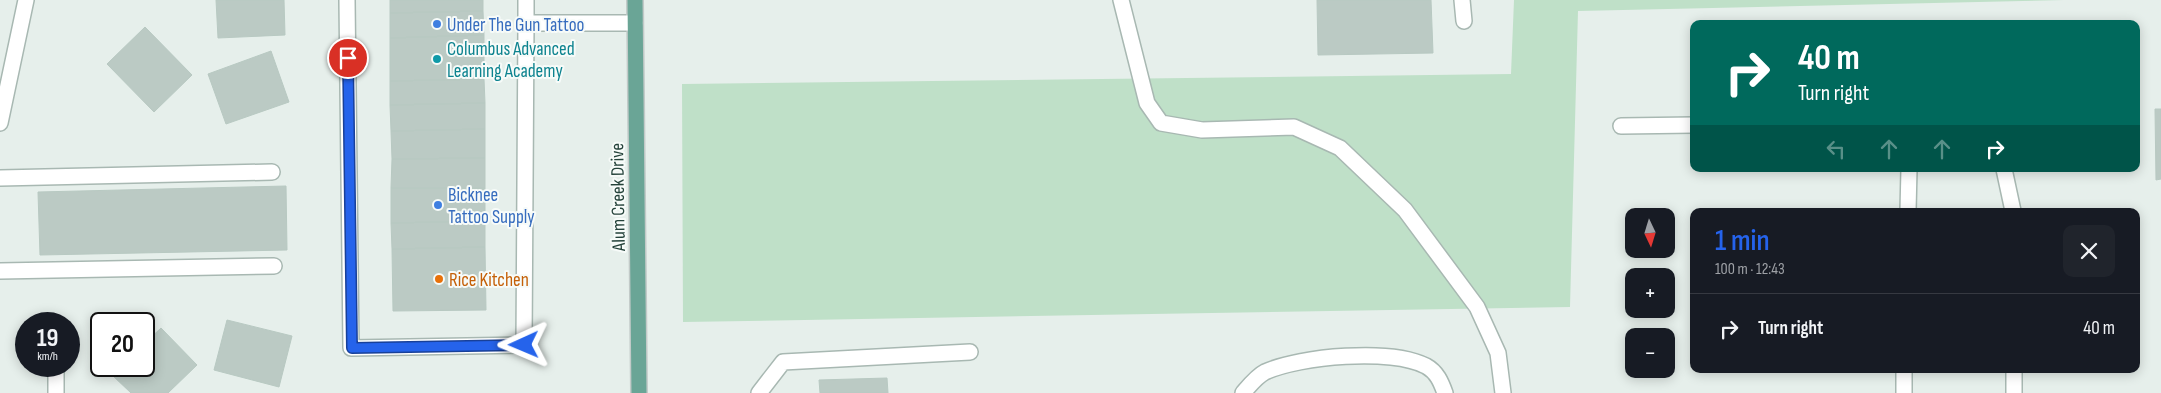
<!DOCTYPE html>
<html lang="en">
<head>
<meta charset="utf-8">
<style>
	body { margin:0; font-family:"Sofia Sans Condensed",sans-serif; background:#20242c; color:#f1f3f6; height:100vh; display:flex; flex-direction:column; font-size:19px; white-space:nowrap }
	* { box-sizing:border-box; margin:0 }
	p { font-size:16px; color:#9ea1a6 }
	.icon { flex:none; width:28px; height:28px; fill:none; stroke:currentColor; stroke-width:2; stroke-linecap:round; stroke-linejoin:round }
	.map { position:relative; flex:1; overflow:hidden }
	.side { position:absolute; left:1690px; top:208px; width:450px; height:165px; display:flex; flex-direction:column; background:#171b24; border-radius:10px; box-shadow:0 2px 12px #0003 }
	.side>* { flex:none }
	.banner { position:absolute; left:1690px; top:20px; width:450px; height:152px; border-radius:10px; box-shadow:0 2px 12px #0003; background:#00695c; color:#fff; overflow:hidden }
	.needle { width:32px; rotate:176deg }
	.tools { position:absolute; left:1625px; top:208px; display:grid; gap:10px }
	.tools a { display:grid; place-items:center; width:50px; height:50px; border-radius:10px; background:#171b24; box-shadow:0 2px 12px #0003; font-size:25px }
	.speed { position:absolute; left:15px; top:312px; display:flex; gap:10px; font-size:25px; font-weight:700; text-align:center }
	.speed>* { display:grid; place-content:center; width:65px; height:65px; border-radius:50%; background:#171b24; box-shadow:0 2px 12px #0003; line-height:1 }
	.speed small { font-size:12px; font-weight:400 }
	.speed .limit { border:2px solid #111; border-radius:8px; background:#fff; color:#111 }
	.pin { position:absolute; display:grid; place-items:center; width:42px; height:42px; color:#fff; margin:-21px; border:2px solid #fff; border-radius:50%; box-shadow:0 1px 5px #0007 }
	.me { position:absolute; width:55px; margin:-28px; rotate:269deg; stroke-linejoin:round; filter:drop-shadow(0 0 4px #0008) }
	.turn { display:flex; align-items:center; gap:18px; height:105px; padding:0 25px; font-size:22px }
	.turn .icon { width:65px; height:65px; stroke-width:2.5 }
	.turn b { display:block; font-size:35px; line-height:42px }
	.lanes { display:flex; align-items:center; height:48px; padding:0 25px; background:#0003; justify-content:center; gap:25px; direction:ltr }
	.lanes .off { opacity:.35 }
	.round { display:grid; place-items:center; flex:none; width:52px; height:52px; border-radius:10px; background:#20242c }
	.head { display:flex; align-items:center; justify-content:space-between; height:85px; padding:0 25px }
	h1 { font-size:30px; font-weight:600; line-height:38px; color:#2563eb }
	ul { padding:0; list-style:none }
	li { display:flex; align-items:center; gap:15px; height:70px; padding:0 25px; border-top:1px solid #363941 }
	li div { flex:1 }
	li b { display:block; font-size:19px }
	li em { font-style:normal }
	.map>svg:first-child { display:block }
</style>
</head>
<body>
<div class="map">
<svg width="2161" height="393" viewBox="0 0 2161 393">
	<rect width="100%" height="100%" fill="#e6efeb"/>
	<!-- green -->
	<path fill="#bfe0c8" d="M1514,0H2064L1578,11L1570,307L683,322L682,84L1511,74Z"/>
	<!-- building -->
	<path fill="#bbcac4" stroke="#b8c9c2" d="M216,0H284L285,35L218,38Z
		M390,0H483V11L390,13Z
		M1317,0H1431L1433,53L1318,55Z
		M483,11L484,35L390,38V13Z
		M145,27L192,75L154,112L107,64Z
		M484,35V79L390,81V38Z
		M271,51L289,102L226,124L208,74Z
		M484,79L485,103L390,105V81Z
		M485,103V129L391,131L390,105Z
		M2155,109H2161V179L2156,180Z
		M485,129V158L392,159L391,131Z
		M485,158V188H391L392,159Z
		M286,186L287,250L40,255L38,192Z
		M391,188H485V221L391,223Z
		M485,221V247L392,249L391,223Z
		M485,247L486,310L393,311L392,249Z
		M227,320L292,336L279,387L214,370Z
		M161,328L197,365L168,393H131L112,375L121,366H144V344Z
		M887,378L888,393H820L819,380Z"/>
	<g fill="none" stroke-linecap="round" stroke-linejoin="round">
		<!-- minor casing -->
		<g stroke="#a8b8b2" stroke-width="18">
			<path id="minor" d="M347,0L351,348L524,345L526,23
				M526,0V23H635
				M1121,0L1147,103L1161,123L1202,130L1294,127L1340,148L1405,210L1477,307L1498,353L1503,393
				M1462,0L1464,21
				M0,123L26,0
				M1621,126L1694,125
				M2004,169L2013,211
				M0,178L272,172
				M1908,211L1909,169
				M0,271L274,266
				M2014,369V393
				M56,393V366
				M759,393L783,362L970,352
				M1243,393C1249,386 1257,376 1265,372C1300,356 1391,348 1426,366C1437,372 1441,382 1445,393
				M1904,393V369"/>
		</g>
		<!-- major casing -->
		<g stroke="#c2cac8" stroke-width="18">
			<path id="major" d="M635,0L639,393"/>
		</g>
		<!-- minor -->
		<use href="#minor" stroke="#fff" stroke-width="15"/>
		<!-- major -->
		<use href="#major" stroke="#6aa596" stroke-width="15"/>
	</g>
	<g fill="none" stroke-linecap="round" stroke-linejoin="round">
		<!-- route casing -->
		<g stroke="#184099" stroke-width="12">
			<path id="route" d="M348,58L352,348L524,345"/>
		</g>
		<!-- route -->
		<use href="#route" stroke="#2563eb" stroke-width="9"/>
	</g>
	<!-- markers -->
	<g fill="#3f7fe0" stroke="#f7fbf9" stroke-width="2">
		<circle cx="437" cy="24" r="5"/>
		<circle cx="438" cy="205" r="5"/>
	</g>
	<circle fill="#0f9aa8" stroke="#f7fbf9" stroke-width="2" cx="437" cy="59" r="5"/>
	<circle fill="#e8710a" stroke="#f7fbf9" stroke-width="2" cx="439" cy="279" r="5"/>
	<g text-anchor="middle" stroke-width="4" stroke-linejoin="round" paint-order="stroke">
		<!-- shop labels -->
		<g font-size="19" fill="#366cbe" stroke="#f7fbf9" text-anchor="start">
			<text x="447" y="31">Under The Gun Tattoo</text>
			<text x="448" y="201">Bicknee<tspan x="448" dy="22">Tattoo Supply</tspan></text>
		</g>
		<!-- culture labels -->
		<g font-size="19" fill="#0d838f" stroke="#f7fbf9" text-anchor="start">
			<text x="447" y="55">Columbus Advanced<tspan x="447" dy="22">Learning Academy</tspan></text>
		</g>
		<!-- street labels -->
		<g font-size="19" fill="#24423a" stroke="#f7fbf9">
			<text transform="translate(617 197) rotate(-91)" y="7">Alum Creek Drive</text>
		</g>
		<!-- food labels -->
		<g font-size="19" fill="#c56008" stroke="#f7fbf9" text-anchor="start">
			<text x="449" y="286">Rice Kitchen</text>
		</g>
	</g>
</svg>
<div class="tools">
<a><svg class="needle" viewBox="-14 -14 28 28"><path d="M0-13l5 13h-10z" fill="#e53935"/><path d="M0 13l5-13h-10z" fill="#9ea1a6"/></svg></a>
<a>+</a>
<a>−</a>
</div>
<div class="speed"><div>19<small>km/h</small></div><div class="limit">20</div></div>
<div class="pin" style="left:348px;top:58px;background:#d93025"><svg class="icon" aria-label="arrive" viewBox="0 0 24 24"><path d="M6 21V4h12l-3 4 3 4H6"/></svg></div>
<svg class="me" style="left:524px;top:345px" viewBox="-20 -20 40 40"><path d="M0-17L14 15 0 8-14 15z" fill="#2563eb" stroke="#fff" stroke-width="4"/></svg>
<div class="banner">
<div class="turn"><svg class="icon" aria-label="right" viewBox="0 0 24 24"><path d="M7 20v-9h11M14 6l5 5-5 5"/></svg><div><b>40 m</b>Turn right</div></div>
<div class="lanes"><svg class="icon off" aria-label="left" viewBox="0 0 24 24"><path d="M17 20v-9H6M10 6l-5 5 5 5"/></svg><svg class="icon off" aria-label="ahead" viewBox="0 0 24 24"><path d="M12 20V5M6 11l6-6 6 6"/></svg><svg class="icon off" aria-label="ahead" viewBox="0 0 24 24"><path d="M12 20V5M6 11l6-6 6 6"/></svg><svg class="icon" aria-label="right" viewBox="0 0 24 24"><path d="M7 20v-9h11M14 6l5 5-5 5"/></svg></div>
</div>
<section class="side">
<div class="head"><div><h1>1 min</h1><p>100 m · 12:43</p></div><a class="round"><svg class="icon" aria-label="close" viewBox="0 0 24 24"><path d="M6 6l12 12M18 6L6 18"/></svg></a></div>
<ul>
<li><svg class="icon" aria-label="right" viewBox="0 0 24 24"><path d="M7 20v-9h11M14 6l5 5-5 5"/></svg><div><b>Turn right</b></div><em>40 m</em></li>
</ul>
</section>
</div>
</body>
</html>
